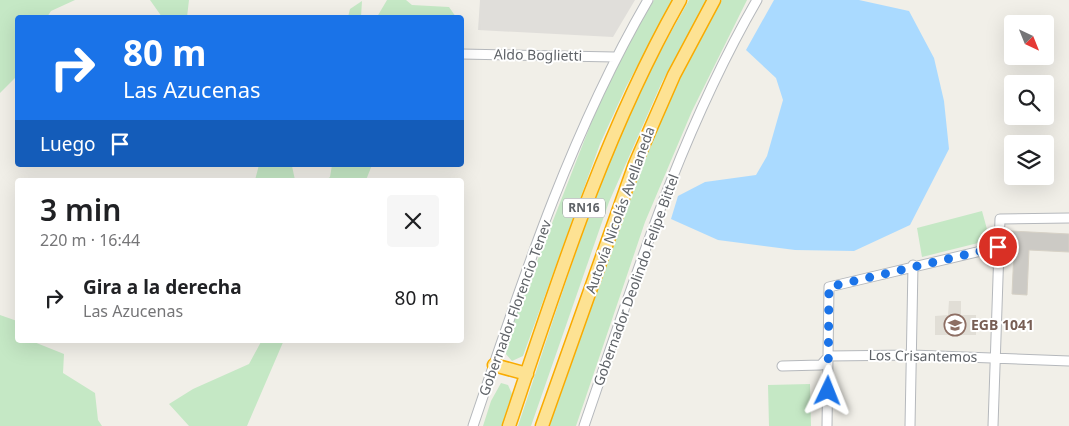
<!DOCTYPE html>
<html lang="es">
<head>
<meta charset="utf-8">
<style>
	body { margin:0; font-family:"Noto Sans",sans-serif; background:#f6f6f6; color:#202124; height:100vh; display:flex; flex-direction:column; font-size:19px; white-space:nowrap }
	* { box-sizing:border-box; margin:0 }
	p { font-size:16px; color:#757577 }
	.icon { flex:none; width:28px; height:28px; fill:none; stroke:currentColor; stroke-width:2; stroke-linecap:round; stroke-linejoin:round }
	.map { position:relative; flex:1; overflow:hidden }
	.sheet { position:absolute; left:15px; top:178px; width:449px; height:165px; display:flex; flex-direction:column; background:#fff; border-radius:5px; box-shadow:0 5px 20px #0002 }
	.sheet>* { flex:none }
	.banner { position:absolute; left:15px; top:15px; width:449px; height:152px; border-radius:5px; box-shadow:0 5px 20px #0002; background:#1a73e8; color:#fff; overflow:hidden }
	.needle { width:32px; rotate:137deg }
	.fabs { position:absolute; left:1004px; top:15px; display:grid; gap:10px }
	.fabs a { display:grid; place-items:center; width:50px; height:50px; border-radius:5px; background:#fff; box-shadow:0 5px 20px #0002; font-size:25px }
	.pin { position:absolute; display:grid; place-items:center; width:42px; height:42px; color:#fff; margin:-21px; border:2px solid #fff; border-radius:50%; box-shadow:0 1px 5px #0007 }
	.me { position:absolute; width:55px; margin:-28px; rotate:2deg; stroke-linejoin:round; filter:drop-shadow(0 0 4px #0008) }
	.turn { display:flex; align-items:center; gap:18px; height:105px; padding:0 25px; font-size:22px }
	.turn .icon { width:65px; height:65px; stroke-width:2.5 }
	.turn b { display:block; font-size:35px; line-height:42px }
	.then { display:flex; align-items:center; height:48px; padding:0 25px; background:#0003; gap:10px; font-size:19px }
	.round { display:grid; place-items:center; flex:none; width:52px; height:52px; border-radius:5px; background:#f6f6f6 }
	.overview { display:flex; align-items:center; justify-content:space-between; height:85px; padding:0 25px }
	h1 { font-size:30px; font-weight:600; line-height:38px }
	ul { padding:0; list-style:none }
	li { display:flex; align-items:center; gap:15px; height:70px; padding:0 25px }
	li div { flex:1 }
	li b { display:block; font-size:19px }
	li em { font-style:normal }
	.map>svg:first-child { display:block }
</style>
</head>
<body>
<div class="map">
<svg width="1069" height="426" viewBox="0 0 1069 426">
	<rect width="100%" height="100%" fill="#f1efe8"/>
	<!-- industrial -->
	<path fill="#e0deda" d="M480,0H635L613,37L478,30Z"/>
	<!-- education -->
	<path fill="#e1ded6" d="M949,301H961V315H976V335H935V316L948,315Z"/>
	<!-- green -->
	<path fill="#c5e8c5" d="M0,0H75L51,11L47,17L18,18L17,76L0,93Z
		M150,0H189L187,17H162Z
		M387,0H406L412,5L449,7L456,17H377Z
		M654,0H673L626,87L600,144L523,356L512,361L505,353L510,331L595,113L624,51Z
		M689,0H707L662,82L609,202L531,426H518C555,316 589,203 637,97C653,64 671,32 689,0Z
		M722,0H747L692,111L645,222L576,426H549C574,363 591,298 614,235C644,153 678,75 722,0Z
		M362,1L361,17H348L350,9Z
		M259,165L292,166L295,180H255Z
		M332,165H372L366,180H326L330,177Z
		M982,211L990,240L922,257L917,228Z
		M0,315L17,321L18,340H34V342L64,354L63,373L95,393L98,420L102,426H0Z
		M262,340H284L247,426H189L169,404L193,389L249,364Z
		M501,383L508,385L512,394L502,426H483L491,401Z
		M810,384L811,426H769L768,385Z"/>
	<!-- water -->
	<path fill="#aadaff" d="M774,0H859L909,11L934,58L944,101L949,149L910,225L854,251L795,250L718,240L671,219L678,196L705,182L756,175L767,156L783,100L776,78L746,50Z"/>
	<!-- building -->
	<path fill="#cccac5" stroke="#d6d1c6" d="M1011,231L1069,234V252L1029,250L1027,295L1012,294L1014,250H1010Z"/>
	<g fill="none" stroke-linecap="round" stroke-linejoin="round">
		<!-- minor casing -->
		<g stroke="#b5b8bc" stroke-width="11">
			<path id="minor" d="M461,54L615,57
				M782,366L821,365L829,356L912,355L1069,361
				M473,426C522,281 571,132 648,0
				M584,426C634,281 680,133 757,0
				M827,426L829,287L998,247
				M910,426L913,265
				M993,426L1000,219L1069,218"/>
		</g>
		<!-- highway casing -->
		<g stroke="#f9ab00" stroke-width="15">
			<path id="highway" d="M494,365L527,374
				M509,426C558,280 604,134 680,0
				M542,426L635,164L674,75L714,0"/>
		</g>
		<!-- minor -->
		<use href="#minor" stroke="#fff" stroke-width="9"/>
		<!-- highway -->
		<use href="#highway" stroke="#fde293" stroke-width="12"/>
	</g>
	<g fill="none" stroke-linecap="round" stroke-linejoin="round">
		<!-- route -->
		<path stroke="#1a73e8" stroke-width="9" stroke-dasharray="0 16.2" d="M828,391L829,287L998,247"/>
	</g>
	<!-- icons -->
	<defs>
		<g id="school-ring" transform="scale(1.125)"><circle r="9.5" fill="#fff" stroke="#8d6e63" stroke-width="1.5"/><path d="M0-5L7-2L0 1L-7-2ZM-4 1L0 2.5L4 1V4Q0 6-4 4Z" fill="#8d6e63"/></g>
	</defs>
	<g fill-rule="evenodd">
		<use href="#school-ring" x="955" y="325"/>
	</g>
	<g text-anchor="middle" stroke-width="4" stroke-linejoin="round" paint-order="stroke">
		<!-- shield labels -->
		<rect fill="#fff" stroke="#8f9295" stroke-width="1" x="563" y="198.5" width="42" height="19" rx="4"/>
		<g font-size="12" font-weight="bold" fill="#5f6368">
			<text x="584" y="212">RN16</text>
		</g>
		<!-- street labels -->
		<g font-size="14" fill="#5f6368" stroke="#fff">
			<text transform="translate(538 55) rotate(1)" y="5">Aldo Boglietti</text>
			<text transform="translate(620 210) rotate(-70)" y="5">Autovía Nicolás Avellaneda</text>
			<text transform="translate(636 280) rotate(-70)" y="5">Gobernador Deolindo Felipe Bittel</text>
			<text transform="translate(515 308) rotate(-70)" y="5">Gobernador Florencio Tenev</text>
			<text transform="translate(923 356) rotate(1)" y="5">Los Crisantemos</text>
		</g>
		<!-- education labels -->
		<g font-size="14" font-weight="bold" fill="#785e54" stroke="#fff" text-anchor="start">
			<text x="971" y="330">EGB 1041</text>
		</g>
	</g>
</svg>
<div class="fabs">
<a><svg class="needle" viewBox="-14 -14 28 28"><path d="M0-13l5 13h-10z" fill="#e53935"/><path d="M0 13l5-13h-10z" fill="#757577"/></svg></a>
<a><svg class="icon" aria-label="search" viewBox="0 0 24 24"><circle cx="10" cy="10" r="6"/><path d="M15 15l6 6"/></svg></a>
<a><svg class="icon" aria-label="layers" viewBox="0 0 24 24"><path d="M12 4l9 5-9 5-9-5zM3 14l9 5 9-5"/></svg></a>
</div>
<div class="pin" style="left:998px;top:247px;background:#d93025"><svg class="icon" aria-label="arrive" viewBox="0 0 24 24"><path d="M6 21V4h12l-3 4 3 4H6"/></svg></div>
<svg class="me" style="left:828px;top:391px" viewBox="-20 -20 40 40"><path d="M0-17L14 15 0 8-14 15z" fill="#1a73e8" stroke="#fff" stroke-width="4"/></svg>
<div class="banner">
<div class="turn"><svg class="icon" aria-label="right" viewBox="0 0 24 24"><path d="M7 20v-9h11M14 6l5 5-5 5"/></svg><div><b>80 m</b>Las Azucenas</div></div>
<div class="then">Luego<svg class="icon" aria-label="arrive" viewBox="0 0 24 24"><path d="M6 21V4h12l-3 4 3 4H6"/></svg></div>
</div>
<section class="sheet">
<div class="overview"><div><h1>3 min</h1><p>220 m · 16:44</p></div><a class="round"><svg class="icon" aria-label="close" viewBox="0 0 24 24"><path d="M6 6l12 12M18 6L6 18"/></svg></a></div>
<ul>
<li><svg class="icon" aria-label="right" viewBox="0 0 24 24"><path d="M7 20v-9h11M14 6l5 5-5 5"/></svg><div><b>Gira a la derecha</b><p>Las Azucenas</p></div><em>80 m</em></li>
</ul>
</section>
</div>
</body>
</html>
